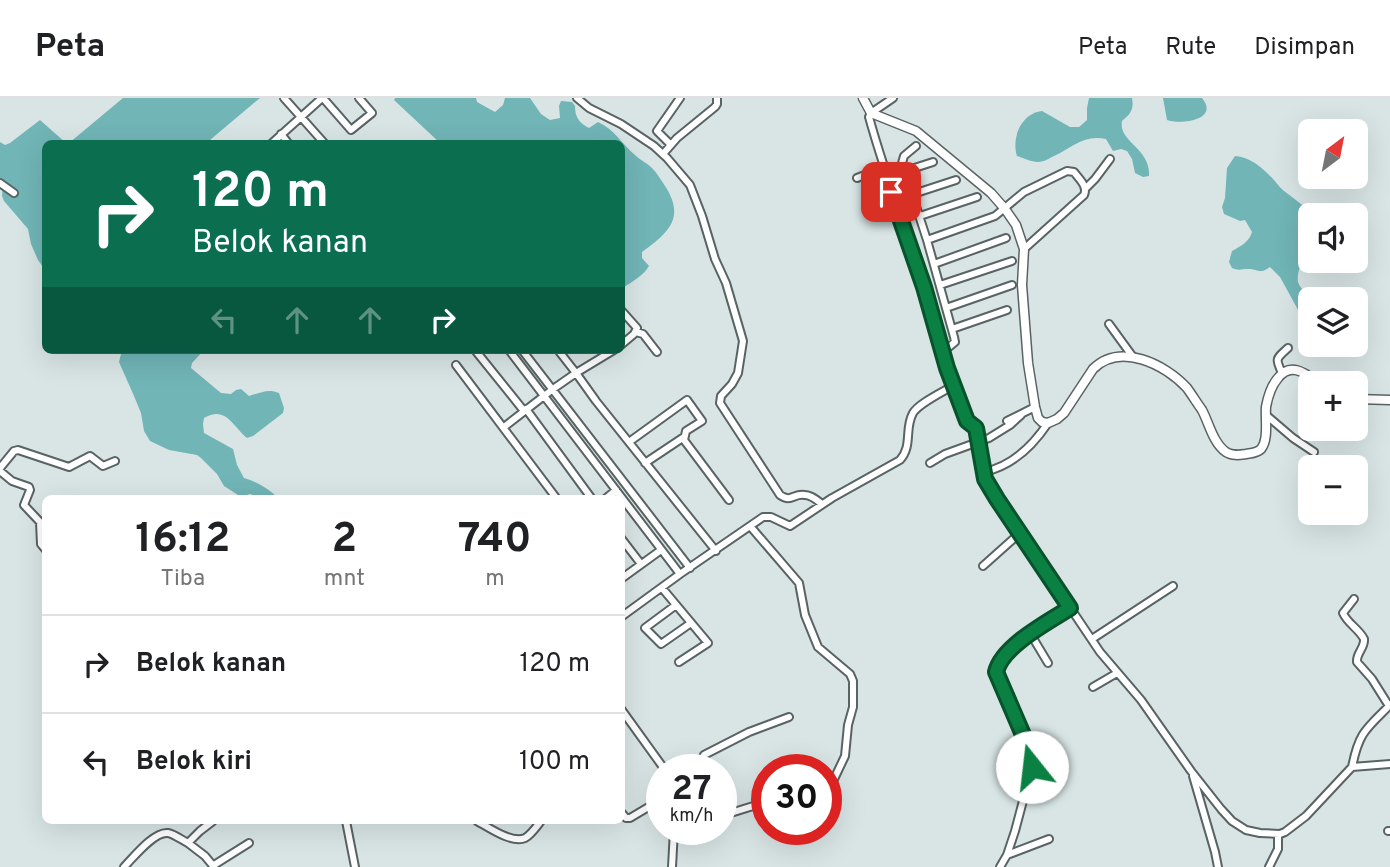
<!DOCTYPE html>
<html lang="id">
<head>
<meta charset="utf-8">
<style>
	body { margin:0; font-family:Overpass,sans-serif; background:#f2f2f2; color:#202124; height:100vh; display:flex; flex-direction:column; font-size:26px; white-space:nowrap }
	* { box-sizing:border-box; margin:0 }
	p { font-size:23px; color:#757577 }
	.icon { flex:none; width:38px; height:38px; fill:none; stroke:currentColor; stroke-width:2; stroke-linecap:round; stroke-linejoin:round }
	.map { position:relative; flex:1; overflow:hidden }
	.side { position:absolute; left:42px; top:397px; width:583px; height:329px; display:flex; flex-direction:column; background:#fff; border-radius:10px; box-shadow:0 7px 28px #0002 }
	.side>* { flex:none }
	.hud { position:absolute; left:42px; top:42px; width:583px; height:214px; border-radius:10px; box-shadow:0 7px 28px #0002; background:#0b6e4f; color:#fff; overflow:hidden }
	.needle { width:46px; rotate:32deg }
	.tools { position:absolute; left:1298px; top:21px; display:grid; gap:14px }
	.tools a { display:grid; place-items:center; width:70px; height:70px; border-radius:10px; background:#fff; box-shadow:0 7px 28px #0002; font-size:35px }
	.speed { position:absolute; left:646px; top:656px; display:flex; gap:14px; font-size:35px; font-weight:700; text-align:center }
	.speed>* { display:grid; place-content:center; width:91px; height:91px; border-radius:50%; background:#fff; box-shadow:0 7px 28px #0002; line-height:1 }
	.speed small { font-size:18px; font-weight:400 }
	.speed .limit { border:10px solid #d22; background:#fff; color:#111 }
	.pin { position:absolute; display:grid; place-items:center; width:60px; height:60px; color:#fff; margin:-30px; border-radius:14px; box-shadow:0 4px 10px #0006 }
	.me { position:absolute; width:77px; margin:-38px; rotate:344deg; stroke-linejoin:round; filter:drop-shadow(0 0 5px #0008) }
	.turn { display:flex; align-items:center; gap:24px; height:147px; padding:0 35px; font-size:32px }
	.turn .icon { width:91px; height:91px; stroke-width:2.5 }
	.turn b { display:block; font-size:49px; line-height:60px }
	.lanes { display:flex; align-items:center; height:66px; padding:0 35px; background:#0003; justify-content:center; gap:35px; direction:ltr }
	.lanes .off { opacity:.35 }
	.eta { display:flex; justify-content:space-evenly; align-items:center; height:119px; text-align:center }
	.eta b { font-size:42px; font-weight:700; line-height:49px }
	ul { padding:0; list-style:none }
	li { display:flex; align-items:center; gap:21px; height:98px; padding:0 35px; border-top:2px solid #e0e0e0 }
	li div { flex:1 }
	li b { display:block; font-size:26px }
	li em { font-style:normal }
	header { display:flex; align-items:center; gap:42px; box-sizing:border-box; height:98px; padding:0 35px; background:#fff; border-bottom:2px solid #e0e0e0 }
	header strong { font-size:33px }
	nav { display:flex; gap:38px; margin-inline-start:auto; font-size:24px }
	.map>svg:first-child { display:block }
</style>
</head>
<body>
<header>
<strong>Peta</strong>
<nav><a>Peta</a><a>Rute</a><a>Disimpan</a></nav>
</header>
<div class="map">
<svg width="1390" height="769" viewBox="0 0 1390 769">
	<rect width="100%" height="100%" fill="#d9e5e5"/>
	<!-- forest -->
	<path fill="#71b5b7" d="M123,0H260L210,42V45H185L184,43L177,46L69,45Z
		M395,0H476L477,4L495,14L503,7L505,0H530L541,16L550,22L560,20L559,8L561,3L572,4L575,8C575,19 579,25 589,30L598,24C614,31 622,46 635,57C640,62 647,65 652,70C657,75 661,82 665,88C686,120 668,135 642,154V160L649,168C644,177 632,184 624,189L621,188V46L440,45L394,2Z
		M1089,0H1132C1134,11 1131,16 1122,23C1118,44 1151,50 1149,78L1143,79L1135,75L1132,61L1127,53L1121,51L1113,53L1106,41C1084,36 1073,49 1054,58C1050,60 1044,64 1038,64C1032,64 1023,60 1017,58C1011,39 1022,15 1042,13L1070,29H1079L1087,22V10Z
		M1163,0H1202C1220,22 1181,27 1167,22Z
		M40,22L66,45L46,46L45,172L38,162L31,146L28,131L4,103L2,98L3,83L0,80V44L5,47L10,45Z
		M1235,58C1250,59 1263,70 1273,81C1277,85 1279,89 1284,93C1294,101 1305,108 1314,117H1311V140L1304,146C1307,159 1296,170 1298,184C1300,191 1308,195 1310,202C1313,210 1311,222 1311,230H1308L1280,179L1270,169C1259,177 1259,171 1248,171C1241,171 1239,173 1232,170L1229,164L1232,153C1241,148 1249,144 1252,134L1245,122L1240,123L1224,116L1222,109L1225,100L1227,70Z
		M122,252H204L192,265L191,270L221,295L231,296L236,292L241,291L249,298C260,295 268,290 279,295L284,310L283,315L253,338L247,340C233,329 226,307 204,320L203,326L204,335L233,351L237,367L244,380C258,384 269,391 279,401H264L250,396L244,398L238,397L224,388L217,376L201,360L197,357L169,352L150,343L144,333L141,315L134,298L119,264Z"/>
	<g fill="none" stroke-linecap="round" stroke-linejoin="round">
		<!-- minor casing -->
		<g stroke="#596363" stroke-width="10">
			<path id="minor" d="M284,0L325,46
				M323,0L351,32L372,15L359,0
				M577,0L589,10L621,26L654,48L667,60L690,87L702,118L715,161L726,185L743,243L738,275L732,286L721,298L720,305L780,397C792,405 793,395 805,397C811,397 817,402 822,406
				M281,36L289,46
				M271,46L322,0
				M671,47L657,33L680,0
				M916,48L904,58L902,65L927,142L954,239L955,244L949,249L941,252
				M663,56L677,40L715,9L717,6V0
				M905,73L933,64
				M857,80L883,70
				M0,85L14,95
				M1085,91L1095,81L1110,61
				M913,96L956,82
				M920,118L977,99
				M927,142L995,118L1024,94L1067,73L1074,74C1079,81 1088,88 1084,97L1024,151
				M934,166L1006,140
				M940,187L1012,163
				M946,210L1012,187
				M621,212L637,230L634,236L621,247
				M1109,226L1133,259
				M952,231L1007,212
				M636,234L643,236L657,254
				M475,252L524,313
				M509,252L680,476
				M522,252L690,470
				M614,252L576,275L596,303L716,453
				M456,267L557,401
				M1282,275C1275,260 1276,261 1288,250
				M954,287L967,323L976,330L986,381L997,401L1100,554L1141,602L1191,673L1221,711L1232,723L1246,732L1260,735L1280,736L1285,734L1306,718L1352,669L1390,666
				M526,311L592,401
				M1266,317L1293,340L1314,354
				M1007,323L1035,309
				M504,329L553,291L576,275L558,252
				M629,344L687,302L702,323L686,333L684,342L729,402
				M645,365L684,339
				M930,365L945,356L989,340L1010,327L1021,317
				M0,370L14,353L18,352L69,369L90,358L103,368L115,363
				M0,373L12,383L29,389L30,392L24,407L40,424L41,446L46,452
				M984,374C1012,368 1032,349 1048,325
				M605,401L616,392
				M750,428L799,485L805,517L818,549L850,576L853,583V609L848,627L845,658L826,698
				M621,440L641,466
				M983,468L1020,435
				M621,481L661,452
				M662,490L708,545L679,564
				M1354,501L1343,515C1347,525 1359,531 1364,541C1365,550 1356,555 1357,564L1372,581L1389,608
				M676,507L645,530L661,546L691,525
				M621,519L680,476L763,419H771L790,428L832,400L900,362C913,347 904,331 913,315C919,305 943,294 954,287C942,255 934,222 924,189C906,132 885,77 869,19L871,15L893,0
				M1092,541L1173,488
				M1048,565L1030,535L1070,510
				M1093,589L1117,575
				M621,611L665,672
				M1352,669C1359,634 1366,631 1390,607
				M708,672L702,661L704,657L749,634L789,619
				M1193,678L1215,754L1218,769
				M621,714L626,720H630L662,701
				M721,718L766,704
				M346,723L355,769
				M477,723C488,729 512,746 525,740C531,737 537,728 541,723
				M1388,733H1390
				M188,745L205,758L214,769
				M1007,757L1049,741
				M214,767L249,745
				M124,769C133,760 154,733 168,735C174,736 182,742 188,745L200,733L213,723
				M672,769L674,732
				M1000,769L1007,757L1015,733L1032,669L1030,653L997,574C1000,557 1017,546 1030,535
				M1269,769L1278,751V736"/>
		</g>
		<!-- tertiary casing -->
		<g stroke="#596363" stroke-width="11">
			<path id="tertiary" d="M863,0L871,15L916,33L991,95L1005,111L1016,127L1024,151L1022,187L1028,265L1035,309L1038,320L1042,324L1048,325L1057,321L1064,315L1093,271C1120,244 1165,266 1187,290C1192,297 1197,305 1202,312C1209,325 1213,345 1226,354C1232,358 1239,357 1246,356C1252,355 1257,355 1261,351C1269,341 1265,321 1266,309C1268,298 1271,288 1278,280C1291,263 1306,276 1319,285
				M1356,301L1390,302"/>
		</g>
		<!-- minor -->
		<use href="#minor" stroke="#fff" stroke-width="6"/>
		<!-- tertiary -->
		<use href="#tertiary" stroke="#fff" stroke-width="8"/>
	</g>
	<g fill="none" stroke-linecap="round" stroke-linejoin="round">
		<!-- route casing -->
		<g stroke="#07532c" stroke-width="18">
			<path id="route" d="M891,94L924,189L947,270L967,323L976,330L985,381L997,401L1070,510C1048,524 1002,548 996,574L1030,653L1032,669"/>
		</g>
		<!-- route -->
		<use href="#route" stroke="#0b8043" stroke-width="12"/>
	</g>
</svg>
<div class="tools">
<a><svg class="needle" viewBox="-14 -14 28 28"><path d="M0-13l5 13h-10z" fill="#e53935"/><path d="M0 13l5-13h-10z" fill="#757577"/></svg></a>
<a><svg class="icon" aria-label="sound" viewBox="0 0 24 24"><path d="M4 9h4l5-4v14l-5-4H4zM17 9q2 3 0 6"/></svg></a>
<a><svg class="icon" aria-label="layers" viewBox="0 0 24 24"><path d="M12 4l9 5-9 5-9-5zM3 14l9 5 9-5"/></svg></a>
<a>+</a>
<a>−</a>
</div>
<div class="speed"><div>27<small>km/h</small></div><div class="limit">30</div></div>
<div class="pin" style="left:891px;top:94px;background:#d93025"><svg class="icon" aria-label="arrive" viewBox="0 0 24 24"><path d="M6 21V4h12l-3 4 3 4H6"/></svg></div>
<svg class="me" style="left:1032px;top:669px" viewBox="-20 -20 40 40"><circle r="19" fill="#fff"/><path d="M0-13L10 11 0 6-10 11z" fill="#0b8043"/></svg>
<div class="hud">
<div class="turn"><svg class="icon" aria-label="right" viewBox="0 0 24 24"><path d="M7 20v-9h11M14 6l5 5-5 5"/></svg><div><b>120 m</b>Belok kanan</div></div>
<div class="lanes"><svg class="icon off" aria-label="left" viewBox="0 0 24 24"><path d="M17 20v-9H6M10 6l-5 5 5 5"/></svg><svg class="icon off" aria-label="ahead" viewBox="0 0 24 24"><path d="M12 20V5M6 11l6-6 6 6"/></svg><svg class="icon off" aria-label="ahead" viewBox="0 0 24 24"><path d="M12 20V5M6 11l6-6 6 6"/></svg><svg class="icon" aria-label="right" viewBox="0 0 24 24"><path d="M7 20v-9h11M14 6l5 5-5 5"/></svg></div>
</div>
<section class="side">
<div class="eta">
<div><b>16:12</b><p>Tiba</p></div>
<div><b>2</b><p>mnt</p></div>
<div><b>740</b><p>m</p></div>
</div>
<ul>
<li><svg class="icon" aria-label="right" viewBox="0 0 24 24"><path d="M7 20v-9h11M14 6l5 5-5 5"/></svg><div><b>Belok kanan</b></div><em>120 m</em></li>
<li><svg class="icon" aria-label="left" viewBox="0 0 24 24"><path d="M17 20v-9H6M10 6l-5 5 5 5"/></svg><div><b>Belok kiri</b></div><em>100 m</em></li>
</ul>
</section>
</div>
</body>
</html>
